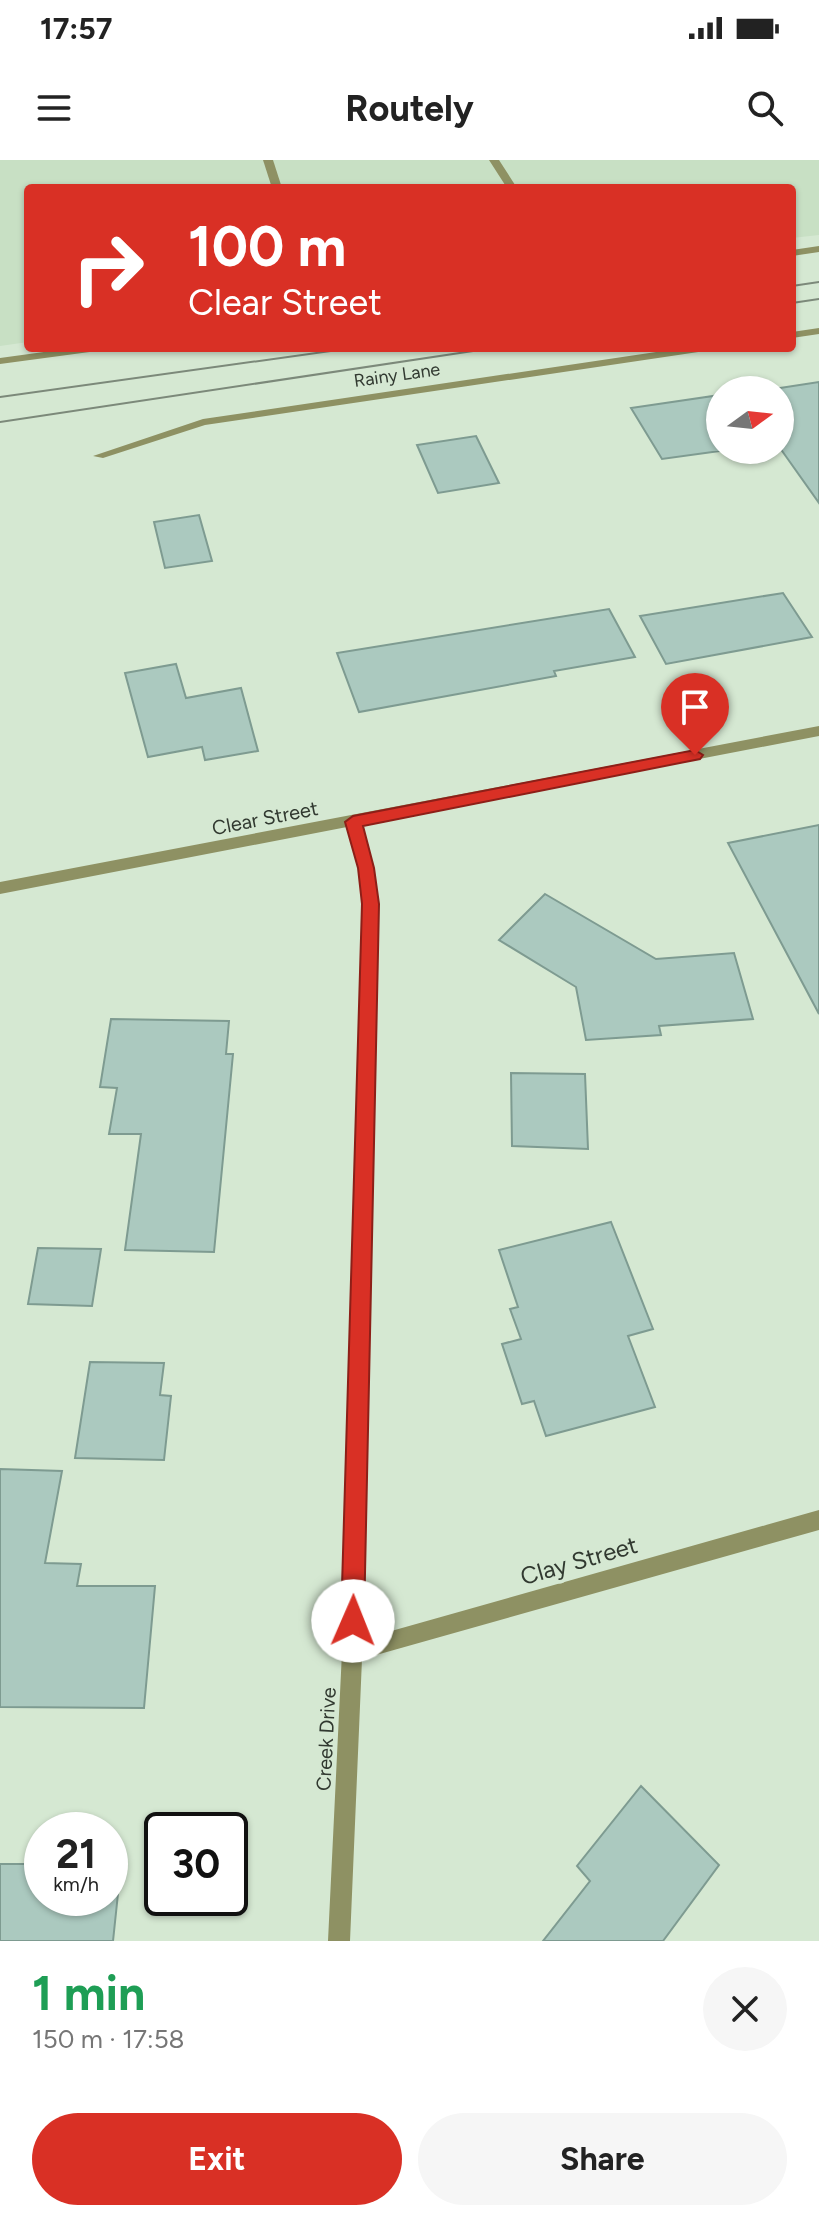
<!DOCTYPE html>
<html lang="en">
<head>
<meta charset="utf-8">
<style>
	body { margin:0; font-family:Figtree,sans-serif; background:#f6f6f6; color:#222; height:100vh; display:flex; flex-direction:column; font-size:30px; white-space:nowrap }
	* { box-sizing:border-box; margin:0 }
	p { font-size:26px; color:#767676 }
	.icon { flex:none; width:44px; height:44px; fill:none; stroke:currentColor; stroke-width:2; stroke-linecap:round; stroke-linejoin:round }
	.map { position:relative; height:1781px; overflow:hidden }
	.side { display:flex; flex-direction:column; background:#fff; flex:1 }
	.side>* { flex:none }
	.hud { position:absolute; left:24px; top:24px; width:772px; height:168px; border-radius:8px; box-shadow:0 2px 6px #0004; background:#d93025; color:#fff; overflow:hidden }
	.needle { width:52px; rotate:75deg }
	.fabs { position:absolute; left:706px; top:216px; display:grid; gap:16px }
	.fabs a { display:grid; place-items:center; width:88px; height:88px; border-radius:50%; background:#fff; box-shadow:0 2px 6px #0004; font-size:40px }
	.speed { position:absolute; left:24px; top:1652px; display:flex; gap:16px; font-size:40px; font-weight:700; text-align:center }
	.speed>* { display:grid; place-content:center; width:104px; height:104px; border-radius:50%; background:#fff; box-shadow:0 2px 6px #0004; line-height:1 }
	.speed small { font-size:20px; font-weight:400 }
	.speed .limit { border:4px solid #111; border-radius:12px; background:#fff; color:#111 }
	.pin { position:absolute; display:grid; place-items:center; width:68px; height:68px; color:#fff; margin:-82px -34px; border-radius:50% 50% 50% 0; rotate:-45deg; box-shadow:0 0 8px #0007 }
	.pin .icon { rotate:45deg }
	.me { position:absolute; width:88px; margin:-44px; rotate:1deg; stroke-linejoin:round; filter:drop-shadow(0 0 6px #0008) }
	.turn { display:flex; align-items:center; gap:28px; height:168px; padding:0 32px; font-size:36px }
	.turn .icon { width:104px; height:104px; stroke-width:2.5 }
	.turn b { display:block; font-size:56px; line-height:68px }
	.round { display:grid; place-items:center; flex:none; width:84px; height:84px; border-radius:42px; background:#f6f6f6 }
	.headline { display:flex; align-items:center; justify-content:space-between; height:136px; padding:0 32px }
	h1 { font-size:48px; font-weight:700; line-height:60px; color:#1e9e55 }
	.primary-button { display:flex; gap:16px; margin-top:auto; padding:16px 32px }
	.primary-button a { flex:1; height:92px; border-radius:48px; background:#d93025; color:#fff; font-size:32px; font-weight:700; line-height:92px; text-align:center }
	.primary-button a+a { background:#f6f6f6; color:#222 }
	.status { display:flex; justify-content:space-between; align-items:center; height:56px; padding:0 40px; background:#fff; direction:ltr }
	.status svg { height:22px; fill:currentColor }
	header { display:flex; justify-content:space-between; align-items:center; height:104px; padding:0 32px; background:#fff; font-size:36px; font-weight:700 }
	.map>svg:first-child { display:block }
</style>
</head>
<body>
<div class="status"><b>17:57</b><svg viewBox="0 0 49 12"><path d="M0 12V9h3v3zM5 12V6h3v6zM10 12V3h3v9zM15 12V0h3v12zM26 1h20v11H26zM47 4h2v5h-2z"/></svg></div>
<header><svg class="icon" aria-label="menu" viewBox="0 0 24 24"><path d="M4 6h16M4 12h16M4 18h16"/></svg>Routely<svg class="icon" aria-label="search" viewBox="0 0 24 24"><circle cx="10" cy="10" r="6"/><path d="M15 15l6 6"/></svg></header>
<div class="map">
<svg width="819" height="1781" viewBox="0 0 819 1781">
	<rect width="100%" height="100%" fill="#d5e8d2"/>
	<!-- built -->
	<path fill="#c8e0c4" d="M0,0H819V75L792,78V28H28V182L0,186Z"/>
	<!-- building -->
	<path fill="#abc9bf" stroke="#7e9b91" stroke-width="2" d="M819,222V343L780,288V230H767Z
		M720,235V290H727L662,299L631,248Z
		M476,276L499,323L438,333L417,285Z
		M199,355L212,401L165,408L154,362Z
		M783,433L812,477L666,504L640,456Z
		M609,449L635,497L554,511L556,516L359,552L337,493Z
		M176,504L186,538L241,528L258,591L205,600L202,587L148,597L125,513Z
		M819,665V854L728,683Z
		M545,734L656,799L734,793L753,859L659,866L661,875L586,880L576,827L499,780Z
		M111,859L229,861L226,894H233L214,1092L125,1090L141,974H109L117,928L100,927Z
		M511,913L585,914L588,989L512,986Z
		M611,1062L653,1169L628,1176L655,1247L546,1276L534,1241L522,1244L502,1184L521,1179L510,1149L518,1147L499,1090Z
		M38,1088L101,1089L92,1146L28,1144Z
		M90,1202L164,1203L160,1235L171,1236L164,1300L75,1298Z
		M0,1309L62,1311L45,1403L81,1404L77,1426H155L144,1548L0,1547Z
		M641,1626L719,1705L663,1781H543L590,1721L577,1706Z
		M0,1704H42V1738H110V1705H121L113,1781H0Z"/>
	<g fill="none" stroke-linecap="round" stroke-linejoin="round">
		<!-- service -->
		<path fill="#8e9163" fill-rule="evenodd" d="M263,0H273L282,28H272Z"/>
		<!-- minor -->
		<path fill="#8e9163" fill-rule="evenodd" d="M489,0H499L517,28H507Z
			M819,168V174L792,178V172Z
			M683,188H710L705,191L205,265L103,298L93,296L203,259Z
			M819,566V576L361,664L373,708L377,744L363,1479L819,1350V1370L362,1499L350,1781H328L342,1492L363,744L359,708L347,667L0,734V722Z"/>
		<!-- tertiary -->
		<path fill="#8e9163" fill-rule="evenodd" d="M819,86V92L792,96V90Z
			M73,188H102L97,191L0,204V198Z"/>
		<!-- tram -->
		<path stroke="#7c897a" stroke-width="2" d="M792,126L819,122
			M792,143L819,139
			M0,237L352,188
			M0,262L493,188"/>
	</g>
	<!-- route -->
	<path fill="#d93025" stroke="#8d1f18" stroke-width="2" d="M695,590L703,595L700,599L363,666L374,708L379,744L364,1461L361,1469L353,1473L345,1469L341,1461L362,744L358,708L345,662L353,656Z"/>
	<g text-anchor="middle" stroke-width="7" stroke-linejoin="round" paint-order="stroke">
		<!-- far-street labels -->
		<g font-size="18" fill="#313930" stroke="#d5e8d2">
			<text transform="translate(397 215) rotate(-8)" y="6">Rainy Lane</text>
		</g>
		<!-- street labels -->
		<g font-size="20" fill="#313930" stroke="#d5e8d2">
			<text transform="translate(265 658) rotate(-11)" y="7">Clear Street</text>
			<text transform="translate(326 1579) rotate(-87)" y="7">Creek Drive</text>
		</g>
		<!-- near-street labels -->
		<g font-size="24" fill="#313930" stroke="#d5e8d2">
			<text transform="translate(579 1401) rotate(-16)" y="8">Clay Street</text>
		</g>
	</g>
</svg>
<div class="fabs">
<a><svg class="needle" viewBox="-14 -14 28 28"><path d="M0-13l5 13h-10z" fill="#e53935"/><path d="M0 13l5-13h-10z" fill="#767676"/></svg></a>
</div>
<div class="speed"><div>21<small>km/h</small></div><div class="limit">30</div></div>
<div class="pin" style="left:695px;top:595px;background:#d93025"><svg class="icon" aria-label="arrive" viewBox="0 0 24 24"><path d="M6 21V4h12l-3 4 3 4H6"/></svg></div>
<svg class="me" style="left:353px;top:1461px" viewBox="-20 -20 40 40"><circle r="19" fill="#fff"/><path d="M0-13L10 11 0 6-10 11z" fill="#d93025"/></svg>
<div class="hud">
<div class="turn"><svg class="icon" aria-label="right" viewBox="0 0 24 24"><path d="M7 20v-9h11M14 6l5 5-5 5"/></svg><div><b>100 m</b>Clear Street</div></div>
</div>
</div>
<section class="side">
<div class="headline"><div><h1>1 min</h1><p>150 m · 17:58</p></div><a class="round"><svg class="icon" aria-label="close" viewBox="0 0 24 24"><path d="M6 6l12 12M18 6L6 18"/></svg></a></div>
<div class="primary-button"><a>Exit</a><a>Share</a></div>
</section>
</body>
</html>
